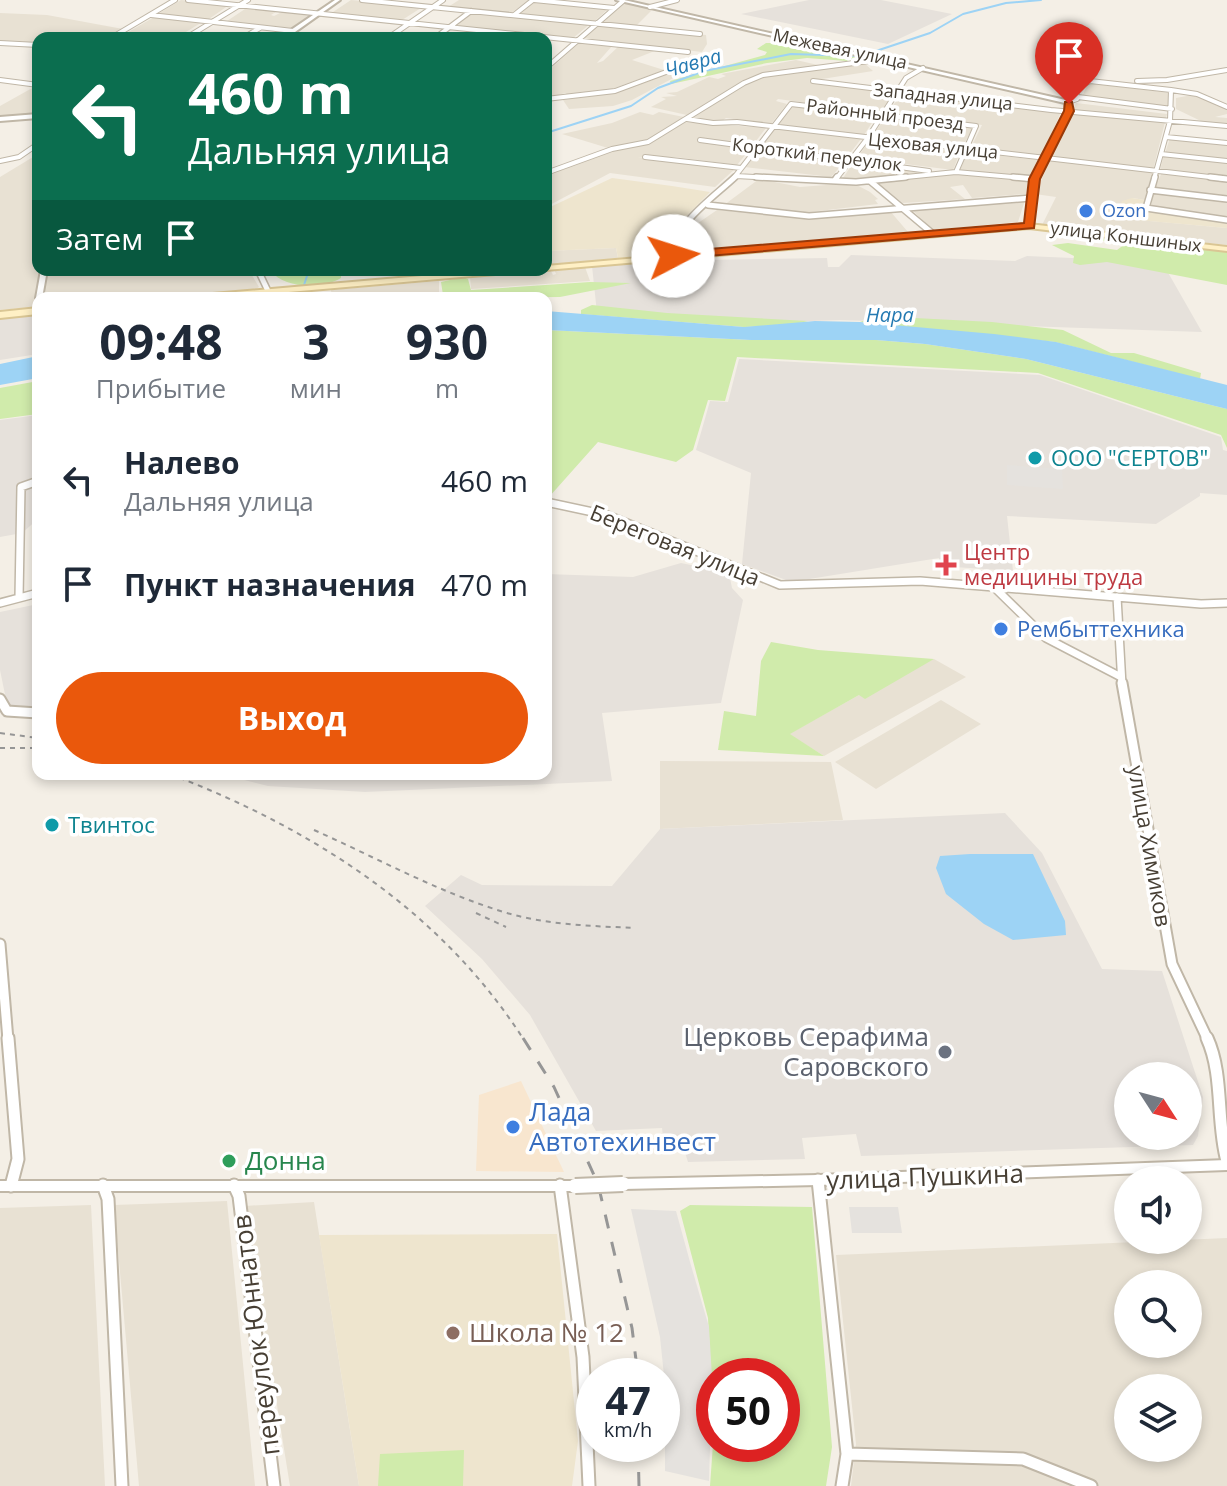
<!DOCTYPE html>
<html lang="ru">
<head>
<meta charset="utf-8">
<style>
	body { margin:0; font-family:"Open Sans",sans-serif; background:#f2f2f3; color:#1f2937; height:100vh; display:flex; flex-direction:column; font-size:30px; white-space:nowrap }
	* { box-sizing:border-box; margin:0 }
	p { font-size:26px; color:#747a83 }
	.icon { flex:none; width:44px; height:44px; fill:none; stroke:currentColor; stroke-width:2; stroke-linecap:round; stroke-linejoin:round }
	.map { position:relative; flex:1; overflow:hidden }
	.details { position:absolute; left:32px; top:292px; width:520px; height:488px; display:flex; flex-direction:column; background:#fff; border-radius:16px; box-shadow:0 4px 12px #0003 }
	.details>* { flex:none }
	.top-card { position:absolute; left:32px; top:32px; width:520px; height:244px; border-radius:16px; box-shadow:0 4px 12px #0003; background:#0b6e4f; color:#fff; overflow:hidden }
	.needle { width:52px; rotate:126deg }
	.buttons { position:absolute; left:1114px; top:1062px; display:grid; gap:16px }
	.buttons a { display:grid; place-items:center; width:88px; height:88px; border-radius:50%; background:#fff; box-shadow:0 4px 12px #0003; font-size:40px }
	.speed { position:absolute; left:576px; top:1358px; display:flex; gap:16px; font-size:40px; font-weight:700; text-align:center }
	.speed>* { display:grid; place-content:center; width:104px; height:104px; border-radius:50%; background:#fff; box-shadow:0 4px 12px #0003; line-height:1 }
	.speed small { font-size:20px; font-weight:400 }
	.speed .limit { border:12px solid #d22; background:#fff; color:#111 }
	.pin { position:absolute; display:grid; place-items:center; width:68px; height:68px; color:#fff; margin:-82px -34px; border-radius:50% 50% 50% 0; rotate:-45deg; box-shadow:0 0 8px #0007 }
	.pin .icon { rotate:45deg }
	.me { position:absolute; width:88px; margin:-44px; rotate:85deg; stroke-linejoin:round; filter:drop-shadow(0 0 6px #0008) }
	.turn { display:flex; align-items:center; gap:28px; height:168px; padding:0 24px; font-size:36px }
	.turn .icon { width:104px; height:104px; stroke-width:2.5 }
	.turn b { display:block; font-size:56px; line-height:68px }
	.then { display:flex; align-items:center; height:76px; padding:0 24px; background:#0003; gap:16px; font-size:30px }
	.eta { display:flex; justify-content:space-evenly; align-items:center; height:136px; text-align:center }
	.eta b { font-size:48px; font-weight:700; line-height:56px }
	.button { display:flex; gap:16px; margin-top:auto; padding:16px 24px }
	.button a { flex:1; height:92px; border-radius:48px; background:#ea580c; color:#fff; font-size:32px; font-weight:700; line-height:92px; text-align:center }
	ul { padding:0; list-style:none }
	li { display:flex; align-items:center; gap:24px; height:104px; padding:0 24px }
	li div { flex:1 }
	li b { display:block; font-size:30px }
	li em { font-style:normal }
	.map>svg:first-child { display:block }
</style>
</head>
<body>
<div class="map">
<svg width="1227" height="1486" viewBox="0 0 1227 1486">
	<rect width="100%" height="100%" fill="#f4efe6"/>
	<!-- residential -->
	<path fill="#e8e1d3" fill-rule="evenodd" d="M181,0L229,5L209,19L158,14Z
		M351,0L421,7V8L402,20L330,14Z
		M459,0H529L511,13L448,7Z
		M536,1L608,9L595,21L520,14Z
		M624,3L653,9L636,26L601,22Z
		M248,7L279,10L271,15L274,16L284,11L311,14L291,28L227,21Z
		M473,12L590,24L572,39L455,26Z
		M0,13L47,15L123,29L107,38H38V43L0,42Z
		M156,16L204,21L176,38H118Z
		M600,25L706,35L707,44L702,52L582,38Z
		M580,42L613,45L597,63L603,61L619,46L657,50L632,60L664,70L595,95L570,96L565,93L546,99V73Z
		M796,60L818,65L755,76L687,115L651,107L666,99L661,97L677,96L666,93L677,92L709,77L718,79L726,76L721,74Z
		M863,62L873,71L809,81L893,93L880,113L778,99L776,101L787,104L771,124L726,118L719,123L691,118L759,77Z
		M668,72L679,75L632,100L613,106L569,109L563,100L615,92Z
		M1088,83L1171,93L1169,106L1082,97Z
		M34,87L38,88V115L0,118V106Z
		M902,93L1061,112L1042,156L971,147L982,125L887,114Z
		M1192,95L1227,108V114L1215,117L1227,118V125L1205,123L1176,109V98Z
		M1076,103L1167,114L1153,170L1051,157Z
		M792,105L877,115L864,135L776,124Z
		M640,112L653,115L659,112L684,117L649,140L622,146L608,148L562,134L612,123Z
		M886,116L973,127L963,146L872,137Z
		M685,122L766,128L753,145L695,140L751,148L737,165L675,157H638L736,168L715,187L610,173L546,207V176L609,150L652,142Z
		M775,128L861,139L848,156L760,146Z
		M1170,138L1227,144V159L1165,153Z
		M870,140L961,150L953,170L857,158Z
		M758,148L846,160L831,177L744,167Z
		M968,152L1039,160L1029,177L960,170Z
		M38,154L40,270L33,307L0,310V177Z
		M1164,155L1227,162V178L1160,170Z
		M855,160L920,170L922,173L858,180L843,178Z
		M1050,160L1153,172L1145,200L1133,198L1117,218L1227,228V245L1042,225L1056,197L1035,194Z
		M959,173L1029,180L1026,194L972,198L963,185L950,187L965,199L903,203L875,182Z
		M1161,174L1227,181V197L1155,189Z
		M759,179L800,187L853,183L870,192L878,199L875,200L878,204L802,213L724,205Z
		M1153,192L1227,201V218L1151,208Z
		M1025,200L1018,222L933,230L911,209Z
		M717,210L808,218L890,211L908,232L680,251L688,230Z
		M616,248L618,258L546,265V251Z
		M585,267L590,281L471,289L470,277L551,271L553,275L556,274L554,269Z
		M47,270H249L259,287L252,292L179,298H43Z
		M439,281V295L332,298L331,290Z
		M934,659L966,677L824,756L789,734L859,695Z
		M941,700L981,724L876,789L835,762Z
		M660,761L831,762L843,820L660,829Z
		M227,1201L255,1486H139L114,1205Z
		M314,1202L349,1424L359,1486H290L245,1206Z
		M91,1205L105,1486H0V1208Z
		M1227,1238V1486H851L856,1444L836,1255ZM1128,1284H1188V1344H1128ZM1128,1388H1188V1448H1128Z"/>
	<!-- commercial -->
	<path fill="#f8e6cf" d="M521,1081L564,1172L476,1171L479,1095Z"/>
	<!-- industrial -->
	<path fill="#e6e1db" fill-rule="evenodd" d="M809,0H881L952,14L888,44L741,14Z
		M851,255L1015,261L1027,256L1162,262L1202,332L840,320L745,323L597,313L592,266L703,257L705,260L827,258L828,267H839Z
		M38,313V354L0,360V317Z
		M739,359L1040,375L1221,437L1223,450L1227,451V495L1200,493V496L1156,524L1007,516L1013,571L940,566L939,558L797,581L786,580L742,564L751,473L696,450L710,401L728,402Z
		M38,415V519L22,533L0,537V420Z
		M681,563L729,573L732,588L743,600L721,703L602,713L612,781L365,792L268,786L221,774H546V574L633,577Z
		M38,604V710L8,709L0,670V612Z
		M1005,813L1042,853L1102,969L1162,971L1203,1097L1198,1136L1193,1145L861,1156L856,1134L802,1138L805,1159L688,1162L683,1146H664L662,1128L596,1131L530,1015L482,959L425,906L461,875L482,885L612,886L660,829ZM1128,1076H1188V1136H1128Z"/>
	<!-- education -->
	<path fill="#eee5ce" d="M612,178L672,186L710,192L675,228L666,253L618,258L616,248L546,251V209Z
		M1132,198L1145,200L1142,211L1227,222V228L1116,218L1122,201Z
		M557,1234L578,1441L572,1486H359L319,1235Z"/>
	<!-- green -->
	<path fill="#d0ebab" d="M766,43H789L859,58L847,61L807,58L767,63L671,84L670,81L765,55L767,52L757,49Z
		M1057,231L1227,252V285L1107,262L1080,265L1073,263L1074,256L1052,245L1068,243L1117,250L1125,244L1049,233Z
		M341,270V278C323,289 284,289 271,271Z
		M463,277L468,279L471,290L590,282L631,283L560,297L422,298L443,295L441,282Z
		M592,305L667,313L808,321L791,325L744,327L581,314V310Z
		M876,316L992,322L1063,330L1111,353H1134L1201,373L1200,379L1055,342L860,322Z
		M546,330L751,340H876L925,344L1026,359L1227,409V448L1221,435L1038,373L737,357L725,401L708,400L693,450L676,462L598,442L549,497L546,496Z
		M38,381V414L0,419V388Z
		M771,642L818,650L934,659L865,699L859,695L790,734L824,756L718,750L724,711L756,716L761,661Z
		M690,1205L812,1207L832,1447L826,1486H710L714,1430V1444H782V1376H714V1425L708,1318L680,1211Z
		M464,1450L463,1486H378L380,1454Z"/>
	<!-- parking -->
	<path fill="#e5e2de" d="M1007,465L1062,469L1063,489L1007,485Z
		M849,1207H898L902,1233H852Z
		M631,1209L676,1211L690,1262L709,1327L712,1377L709,1481L665,1471V1385L660,1337Z"/>
	<!-- water -->
	<path fill="#9dd3f5" d="M546,311L744,327L815,321L860,322L994,334L1056,342L1227,385V409L1026,359L925,344L876,340H751L546,330Z
		M38,356V378L0,385V364Z
		M970,854H1033L1065,921L1066,935L1013,940L984,924L946,894L936,868L940,856Z"/>
	<g fill="none" stroke-linecap="round" stroke-linejoin="round">
		<!-- stream -->
		<path stroke="#9dd3f5" stroke-width="2" d="M870,53L930,33L963,14L1006,3L1041,0
			M546,133L631,106L658,88L704,71L791,54L857,56
			M304,285L309,270"/>
		<!-- minor-far4 casing -->
		<g stroke="#c0b7a7" stroke-width="6">
			<path id="minor-far4" d="M188,0L688,52
				M362,0L700,34
				M534,0L614,8
				M650,7L677,0
				M151,15L293,31
				M514,15L533,0
				M292,35L343,36
				M111,38L175,0
				M186,38L248,0
				M243,38L260,28
				M388,38L443,0
				M435,38L471,11
				M0,43L38,45
				M546,68L623,1
				M0,80L38,85
				M813,81L1051,110L1227,126
				M1137,81L1167,80L1227,70
				M1171,90L1197,94L1227,107
				M1078,97L1172,109
				M546,99L615,91L693,62
				M1068,102L1077,99L1076,88L1090,81L1171,90L1170,121L1154,179
				M687,119L713,123L737,122L1227,179
				M1166,137L1227,143
				M700,140L929,171
				M1161,154L1227,161
				M645,157L741,168
				M0,161L19,157L38,144
				M546,173L612,149L648,142L744,83L763,75L884,59
				M736,176L796,179
				M733,179L791,104L976,126L956,172
				M836,179L867,139L906,78L923,68
				M886,179L956,172L1035,179"/>
		</g>
		<!-- minor-far3 casing -->
		<g stroke="#c0b7a7" stroke-width="8">
			<path id="minor-far3" d="M756,177L856,182L906,177
				M1013,177L1035,179
				M1155,177L1146,208L1227,220
				M1210,177L1227,179
				M835,180L837,177
				M870,181L932,233
				M1150,190L1227,199
				M708,205L809,216L1031,198
				M673,256C673,224 714,197 735,177
				M258,270L268,291"/>
		</g>
		<!-- minor-far2 casing -->
		<g stroke="#c0b7a7" stroke-width="10">
			<path id="minor-far2" d="M546,502L607,515L780,585L920,581L1201,604L1227,603
				M997,590L1046,638L1121,677
				M1117,597L1122,685
				M19,598L21,487L38,481
				M0,603L38,593"/>
		</g>
		<!-- minor-far1 casing -->
		<g stroke="#c0b7a7" stroke-width="13">
			<path id="minor-far1" d="M1122,683L1172,964L1208,1040
				M0,699L7,711L38,713
				M0,944L8,1040"/>
		</g>
		<!-- minor casing -->
		<g stroke="#c0b7a7" stroke-width="15">
			<path id="minor" d="M8,1038L18,1159L11,1186
				M1207,1038C1224,1075 1216,1122 1227,1161
				M818,1180L847,1454L842,1486
				M103,1185L108,1199L122,1486
				M234,1185L239,1196L274,1486
				M560,1185L583,1357L589,1486
				M847,1454L1023,1459L1091,1486"/>
		</g>
		<!-- tertiary casing -->
		<g stroke="#c0b7a7" stroke-width="4">
			<path id="tertiary" d="M335,0H340L295,32L291,38H285L291,30Z
				M616,0H624L1070,101L1072,111L1038,179L1032,226L1029,228L1026,226L1032,179L1066,111L1065,103Z
				M38,114V118L0,121V117Z
				M41,270H47L42,298H38V300L36,298Z
				M1227,1160V1170L818,1185L623,1189L618,1188L616,1184L618,1180L623,1179L818,1175Z
				M0,1181H575L580,1182L582,1186L580,1190L575,1191H0Z"/>
		</g>
		<!-- secondary casing -->
		<g stroke="#dac694" stroke-width="4">
			<path id="secondary" d="M1029,224L1227,247V251L1029,228L546,270H544H546V266Z
				M491,270H524L520,272L218,298H185L189,296Z
				M38,308V314L0,318V312Z"/>
		</g>
		<!-- minor-far4 -->
		<use href="#minor-far4" stroke="#fff" stroke-width="4"/>
		<!-- minor-far3 -->
		<use href="#minor-far3" stroke="#fff" stroke-width="5"/>
		<!-- minor-far2 -->
		<use href="#minor-far2" stroke="#fff" stroke-width="7"/>
		<!-- minor-far1 -->
		<use href="#minor-far1" stroke="#fff" stroke-width="9"/>
		<!-- minor -->
		<use href="#minor" stroke="#fff" stroke-width="11"/>
		<!-- tertiary -->
		<use href="#tertiary" fill="#fff" fill-rule="evenodd"/>
		<!-- secondary -->
		<use href="#secondary" fill="#fff0c5" fill-rule="evenodd"/>
		<!-- rail-far1 -->
		<path stroke="#969696" stroke-width="2" stroke-dasharray="5 5" stroke-linecap="butt" d="M0,733L38,738
			M0,748H38
			M170,774C311,828 441,910 524,1040
			M314,830C377,858 440,893 507,913C547,925 593,926 635,928
			M476,913L506,927"/>
		<!-- rail -->
		<path stroke="#969696" stroke-width="3" stroke-dasharray="14 14" stroke-linecap="butt" d="M523,1038L554,1087L598,1184L632,1328L638,1376
			M638,1444L639,1486"/>
		<!-- tertiary-bridge casing -->
		<g stroke="#c0b7a7" stroke-width="18" stroke-linecap="butt">
			<path id="tertiary-bridge" d="M575,1186L623,1184"/>
		</g>
		<!-- tertiary-bridge -->
		<use href="#tertiary-bridge" stroke="#fff" stroke-width="14"/>
	</g>
	<!-- route -->
	<path fill="#ea580c" stroke="#983908" stroke-width="2" d="M1065,102H1072L1074,111L1040,179L1034,228L673,259L667,256L673,252L1024,223L1029,179L1064,111Z"/>
	<!-- markers -->
	<g fill="#3f7fe0" stroke="#fff" stroke-width="3">
		<circle cx="1086" cy="211" r="8"/>
		<circle cx="1001" cy="629" r="8"/>
		<circle cx="513" cy="1127" r="8"/>
	</g>
	<g fill="#0f9aa8" stroke="#fff" stroke-width="3">
		<circle cx="1035" cy="458" r="8"/>
		<circle cx="52" cy="825" r="8"/>
	</g>
	<path fill="#e0444e" stroke="#fff" stroke-width="3" d="M942 553h8v8h8v8h-8v8h-8v-8h-8v-8h8z"/>
	<circle fill="#6b7280" stroke="#fff" stroke-width="3" cx="945" cy="1052" r="8"/>
	<circle fill="#2e9e5b" stroke="#fff" stroke-width="3" cx="229" cy="1161" r="8"/>
	<circle fill="#8d6e63" stroke="#fff" stroke-width="3" cx="453" cy="1333" r="8"/>
	<g text-anchor="middle" stroke-width="7" stroke-linejoin="round" paint-order="stroke">
		<!-- far-street labels -->
		<g font-size="18" fill="#473f34" stroke="#fff">
			<text transform="translate(840 49) rotate(12)" y="6">Межевая улица</text>
			<text transform="translate(943 97) rotate(6)" y="6">Западная улица</text>
			<text transform="translate(885 115) rotate(7)" y="6">Районный проезд</text>
			<text transform="translate(933 146) rotate(6)" y="6">Цеховая улица</text>
			<text transform="translate(817 155) rotate(7)" y="6">Короткий переулок</text>
			<text transform="translate(1126 237) rotate(7)" y="6">улица Коншиных</text>
		</g>
		<!-- far-shop labels -->
		<g font-size="18" fill="#366cbe" stroke="#fff" text-anchor="start">
			<text x="1102" y="217">Ozon</text>
		</g>
		<!-- far-water labels -->
		<g font-size="20" font-style="italic" fill="#257ab2" stroke="#fff">
			<text transform="translate(693 63) rotate(-16)" y="7">Чавра</text>
			<text x="890" y="322">Нара</text>
		</g>
		<!-- culture labels -->
		<g font-size="22" fill="#0d838f" stroke="#fff" text-anchor="start">
			<text x="1051" y="466">ООО "СЕРТОВ"</text>
			<text x="68" y="833">Твинтос</text>
		</g>
		<!-- street labels -->
		<g font-size="22" fill="#473f34" stroke="#fff">
			<text transform="translate(675 545) rotate(22)" y="8">Береговая улица</text>
			<text transform="translate(1150 846) rotate(80)" y="8">улица Химиков</text>
		</g>
		<!-- health labels -->
		<g font-size="22" fill="#be3a42" stroke="#fff" text-anchor="start">
			<text x="964" y="560">Центр<tspan x="964" dy="25">медицины труда</tspan></text>
		</g>
		<!-- shop labels -->
		<g font-size="22" fill="#366cbe" stroke="#fff" text-anchor="start">
			<text x="1017" y="637">Рембыттехника</text>
		</g>
		<!-- near-worship labels -->
		<g font-size="26" fill="#5b616d" stroke="#fff" text-anchor="end">
			<text x="929" y="1046">Церковь Серафима<tspan x="929" dy="30">Саровского</tspan></text>
		</g>
		<!-- near-shop labels -->
		<g font-size="26" fill="#366cbe" stroke="#fff" text-anchor="start">
			<text x="529" y="1121">Лада<tspan x="529" dy="30">Автотехинвест</tspan></text>
		</g>
		<!-- near-leisure labels -->
		<g font-size="26" fill="#27864d" stroke="#fff" text-anchor="start">
			<text x="245" y="1170">Донна</text>
		</g>
		<!-- near-street labels -->
		<g font-size="26" fill="#473f34" stroke="#fff">
			<text transform="translate(925 1177) rotate(-2)" y="9">улица Пушкина</text>
			<text transform="translate(256 1335) rotate(-97)" y="9">переулок Юннатов</text>
		</g>
		<!-- near-education labels -->
		<g font-size="26" fill="#785e54" stroke="#fff" text-anchor="start">
			<text x="469" y="1342">Школа № 12</text>
		</g>
	</g>
</svg>
<div class="buttons">
<a><svg class="needle" viewBox="-14 -14 28 28"><path d="M0-13l5 13h-10z" fill="#e53935"/><path d="M0 13l5-13h-10z" fill="#747a83"/></svg></a>
<a><svg class="icon" aria-label="sound" viewBox="0 0 24 24"><path d="M4 9h4l5-4v14l-5-4H4zM17 9q2 3 0 6"/></svg></a>
<a><svg class="icon" aria-label="search" viewBox="0 0 24 24"><circle cx="10" cy="10" r="6"/><path d="M15 15l6 6"/></svg></a>
<a><svg class="icon" aria-label="layers" viewBox="0 0 24 24"><path d="M12 4l9 5-9 5-9-5zM3 14l9 5 9-5"/></svg></a>
</div>
<div class="speed"><div>47<small>km/h</small></div><div class="limit">50</div></div>
<div class="pin" style="left:1069px;top:104px;background:#d93025"><svg class="icon" aria-label="arrive" viewBox="0 0 24 24"><path d="M6 21V4h12l-3 4 3 4H6"/></svg></div>
<svg class="me" style="left:673px;top:256px" viewBox="-20 -20 40 40"><circle r="19" fill="#fff"/><path d="M0-13L10 11 0 6-10 11z" fill="#ea580c"/></svg>
<div class="top-card">
<div class="turn"><svg class="icon" aria-label="left" viewBox="0 0 24 24"><path d="M17 20v-9H6M10 6l-5 5 5 5"/></svg><div><b>460 m</b>Дальняя улица</div></div>
<div class="then">Затем<svg class="icon" aria-label="arrive" viewBox="0 0 24 24"><path d="M6 21V4h12l-3 4 3 4H6"/></svg></div>
</div>
<section class="details">
<div class="eta">
<div><b>09:48</b><p>Прибытие</p></div>
<div><b>3</b><p>мин</p></div>
<div><b>930</b><p>m</p></div>
</div>
<ul>
<li><svg class="icon" aria-label="left" viewBox="0 0 24 24"><path d="M17 20v-9H6M10 6l-5 5 5 5"/></svg><div><b>Налево</b><p>Дальняя улица</p></div><em>460 m</em></li>
<li><svg class="icon" aria-label="arrive" viewBox="0 0 24 24"><path d="M6 21V4h12l-3 4 3 4H6"/></svg><div><b>Пункт назначения</b></div><em>470 m</em></li>
</ul>
<div class="button"><a>Выход</a></div>
</section>
</div>
</body>
</html>
